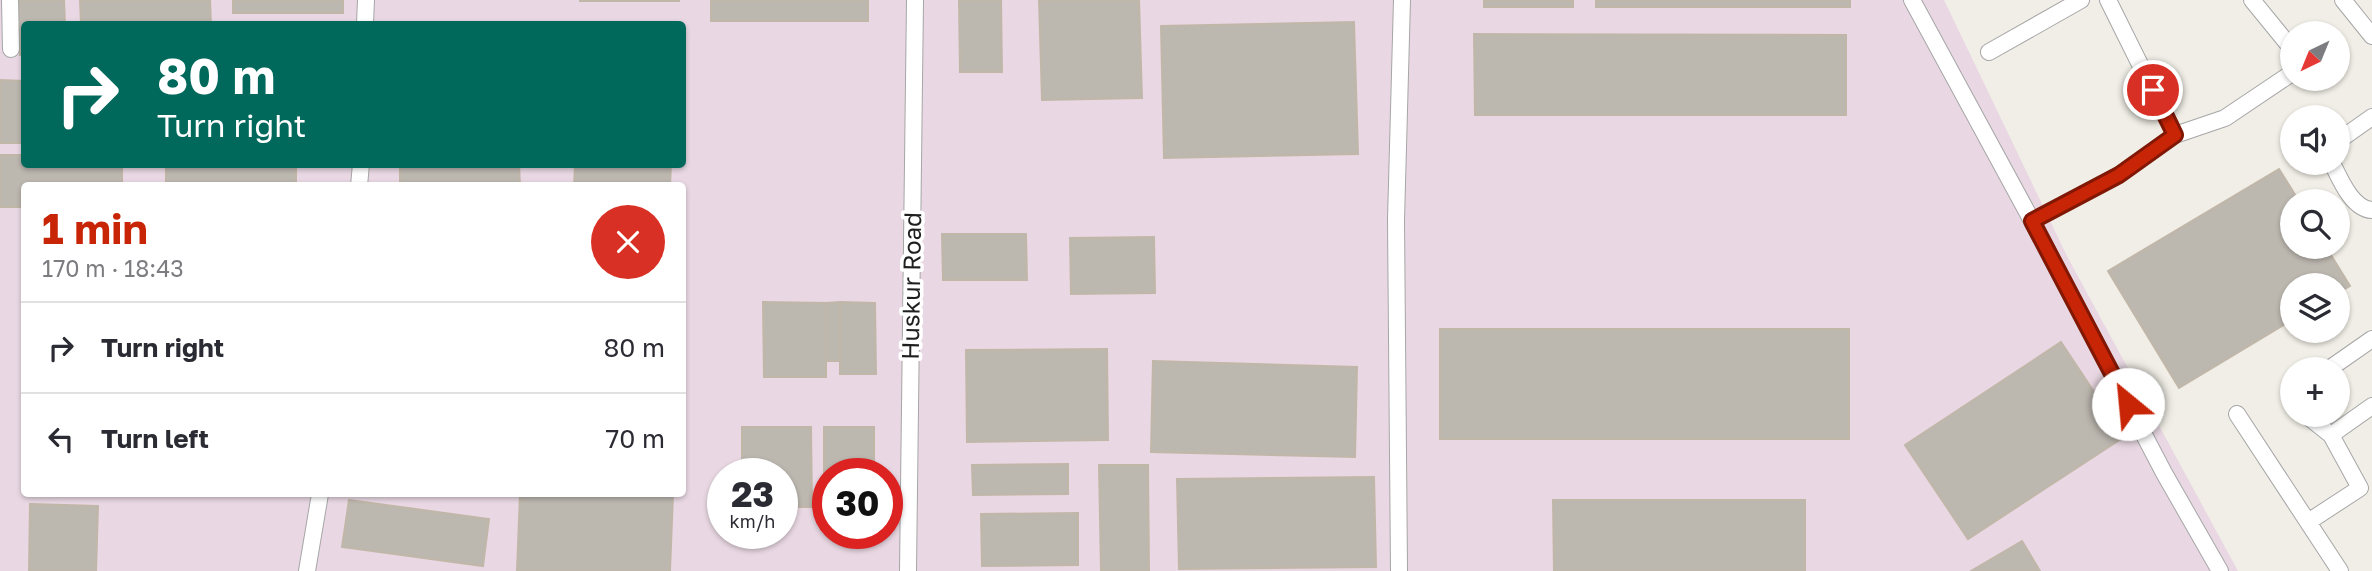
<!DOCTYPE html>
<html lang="en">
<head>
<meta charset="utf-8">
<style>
	body { margin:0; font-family:"Golos Text",sans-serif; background:#f2f2f3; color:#2b2b33; height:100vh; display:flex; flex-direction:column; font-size:26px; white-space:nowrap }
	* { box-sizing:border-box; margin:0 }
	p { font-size:23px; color:#7c7c81 }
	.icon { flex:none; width:38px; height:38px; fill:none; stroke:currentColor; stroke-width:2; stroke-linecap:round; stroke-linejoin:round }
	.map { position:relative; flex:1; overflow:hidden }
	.drawer { position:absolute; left:21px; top:182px; width:665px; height:315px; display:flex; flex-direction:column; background:#fff; border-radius:7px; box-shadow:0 2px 5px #0004 }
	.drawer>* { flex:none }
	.hud { position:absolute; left:21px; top:21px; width:665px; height:147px; border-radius:7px; box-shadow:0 2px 5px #0004; background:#00695c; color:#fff; overflow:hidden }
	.needle { width:46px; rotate:223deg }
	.buttons { position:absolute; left:2280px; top:21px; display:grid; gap:14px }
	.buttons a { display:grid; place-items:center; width:70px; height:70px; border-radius:50%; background:#fff; box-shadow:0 2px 5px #0004; font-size:35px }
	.speed { position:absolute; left:707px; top:458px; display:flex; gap:14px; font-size:35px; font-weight:700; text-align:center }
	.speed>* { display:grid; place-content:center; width:91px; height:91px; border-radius:50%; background:#fff; box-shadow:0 2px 5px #0004; line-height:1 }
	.speed small { font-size:18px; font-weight:400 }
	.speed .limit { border:10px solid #d22; background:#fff; color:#111 }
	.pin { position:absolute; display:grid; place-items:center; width:60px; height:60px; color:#fff; margin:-30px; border:4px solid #fff; border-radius:50%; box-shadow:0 2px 7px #0007 }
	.me { position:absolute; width:77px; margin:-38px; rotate:332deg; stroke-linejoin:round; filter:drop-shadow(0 0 5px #0008) }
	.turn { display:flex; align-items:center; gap:24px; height:147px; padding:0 21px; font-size:32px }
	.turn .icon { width:91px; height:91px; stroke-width:2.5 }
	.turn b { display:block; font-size:49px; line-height:60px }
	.round { display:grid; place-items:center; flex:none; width:74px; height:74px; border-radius:37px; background:#f2f2f3 }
	.head { display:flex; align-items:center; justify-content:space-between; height:119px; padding:0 21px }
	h1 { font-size:42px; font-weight:700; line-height:52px; color:#c82406 }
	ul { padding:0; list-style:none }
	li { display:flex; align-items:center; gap:21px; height:91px; padding:0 21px; border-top:2px solid #e1e1e2 }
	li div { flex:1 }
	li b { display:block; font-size:26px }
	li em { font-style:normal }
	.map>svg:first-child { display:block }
</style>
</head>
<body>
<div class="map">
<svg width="2372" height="571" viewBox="0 0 2372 571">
	<rect width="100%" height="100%" fill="#f0eee6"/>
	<!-- industrial -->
	<path fill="#e9d8e3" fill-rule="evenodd" d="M0,0H1944L2067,256L2238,571H0ZM24,24H682V164H24ZM24,186H682V494H24ZM723,474H782V534H723ZM828,474H887V534H828Z"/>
	<!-- building -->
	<path fill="#bcb7af" stroke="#c1b7a9" stroke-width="2" d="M18,0H64L65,24H24V55H20Z
		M80,0H210L211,24H81Z
		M233,0H343V13H233Z
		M580,0H679V1H580Z
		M711,0H868V21H711Z
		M959,0H1001L1002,72H960Z
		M1039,0H1139L1142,98L1042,100Z
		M1484,0H1573V7H1484Z
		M1596,0H1850V7H1596Z
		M1354,22L1358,154L1164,158L1161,26Z
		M232,23H338V24H232Z
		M1474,34L1846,35V115H1475Z
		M0,80L24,81V143H0Z
		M0,155H24V164H122V186H24V207H0Z
		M166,164H296V186H166Z
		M400,164H519L520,186H400Z
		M575,164H671L670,186H574Z
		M2279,169L2299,201H2292V247H2326L2350,286L2338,293V285H2292V320L2179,388L2108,271Z
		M942,234H1026L1027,280H943Z
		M1154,237L1155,293L1071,294L1070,238Z
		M763,302L826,303V377H764Z
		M840,302V361H826V303Z
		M840,302L875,303L876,374H840Z
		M1440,329H1849V439H1440Z
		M2061,342L2124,437L1968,539L1905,445Z
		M1107,349L1108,440L967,442L966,350Z
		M1153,361L1357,367L1355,457L1151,452Z
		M742,427H811L812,507H782V474H742Z
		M824,427H874V474H828V510H824Z
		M1068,464V494L973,495L972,465Z
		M1099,465H1148L1149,571H1101Z
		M1374,477L1376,567L1179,569L1177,479Z
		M520,494H673L670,571H517Z
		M349,500L489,519L483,566L342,547Z
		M1553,500H1805V571H1554Z
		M30,504L98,506L96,571H29Z
		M1078,513V565L982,566L981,514Z
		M2022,541L2040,571H1971Z"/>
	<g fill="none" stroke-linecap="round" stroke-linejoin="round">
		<!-- minor casing -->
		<g stroke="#a6a6a6" stroke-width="18">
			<path id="minor" d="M10,0L11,49
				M1912,0L2032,221L2119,175L2175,135L2225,118L2292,73
				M2108,0L2175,135
				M2252,0L2292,49
				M2343,0L2372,36
				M365,24L366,0
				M1989,52L2081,0
				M2338,141L2372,117
				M2332,163C2340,179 2352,209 2372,210
				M359,186L361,164
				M2032,221L2164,473L2220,571
				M2329,369L2372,339
				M2237,414L2340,571
				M2306,415L2331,435L2372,406
				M2308,522L2360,488L2331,435
				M307,571L320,494
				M908,571L915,0
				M1399,571L1396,220L1402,0"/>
		</g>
		<!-- minor -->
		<use href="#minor" stroke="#fff" stroke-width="16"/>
	</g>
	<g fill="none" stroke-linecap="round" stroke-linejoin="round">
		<!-- route casing -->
		<g stroke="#821704" stroke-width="18">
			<path id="route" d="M2128,404L2032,221L2119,175L2175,135L2153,90"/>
		</g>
		<!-- route -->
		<use href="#route" stroke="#c82406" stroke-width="12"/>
	</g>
	<g text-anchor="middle" stroke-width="7" stroke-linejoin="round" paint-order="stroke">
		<!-- street labels -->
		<g font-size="24" fill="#1f1f1f" stroke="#fff">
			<text transform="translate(912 286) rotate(-89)" y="8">Huskur Road</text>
		</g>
	</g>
</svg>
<div class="buttons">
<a><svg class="needle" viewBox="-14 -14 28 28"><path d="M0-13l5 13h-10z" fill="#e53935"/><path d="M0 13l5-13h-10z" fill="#7c7c81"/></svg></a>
<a><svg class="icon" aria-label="sound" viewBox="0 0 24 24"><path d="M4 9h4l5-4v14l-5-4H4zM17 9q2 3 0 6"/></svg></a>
<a><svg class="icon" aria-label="search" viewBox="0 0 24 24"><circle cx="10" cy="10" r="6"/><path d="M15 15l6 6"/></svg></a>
<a><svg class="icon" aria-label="layers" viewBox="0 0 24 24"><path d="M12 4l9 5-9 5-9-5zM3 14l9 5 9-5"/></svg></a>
<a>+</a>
</div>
<div class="speed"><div>23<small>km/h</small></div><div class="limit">30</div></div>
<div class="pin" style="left:2153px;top:90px;background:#d93025"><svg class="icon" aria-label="arrive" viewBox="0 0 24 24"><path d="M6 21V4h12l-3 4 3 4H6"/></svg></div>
<svg class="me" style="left:2128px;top:404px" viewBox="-20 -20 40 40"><circle r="19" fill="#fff"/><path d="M0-13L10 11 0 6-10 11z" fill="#c82406"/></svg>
<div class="hud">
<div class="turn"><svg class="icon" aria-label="right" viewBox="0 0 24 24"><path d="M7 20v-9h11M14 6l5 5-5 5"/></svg><div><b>80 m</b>Turn right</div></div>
</div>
<section class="drawer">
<div class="head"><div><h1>1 min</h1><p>170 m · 18:43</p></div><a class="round" style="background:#d93025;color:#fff"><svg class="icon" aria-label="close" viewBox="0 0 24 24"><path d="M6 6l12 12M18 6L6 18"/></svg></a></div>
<ul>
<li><svg class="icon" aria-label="right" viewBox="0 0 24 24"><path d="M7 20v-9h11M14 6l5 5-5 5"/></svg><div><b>Turn right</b></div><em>80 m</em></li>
<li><svg class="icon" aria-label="left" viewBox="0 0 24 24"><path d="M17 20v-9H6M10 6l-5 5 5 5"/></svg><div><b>Turn left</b></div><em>70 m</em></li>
</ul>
</section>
</div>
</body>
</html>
